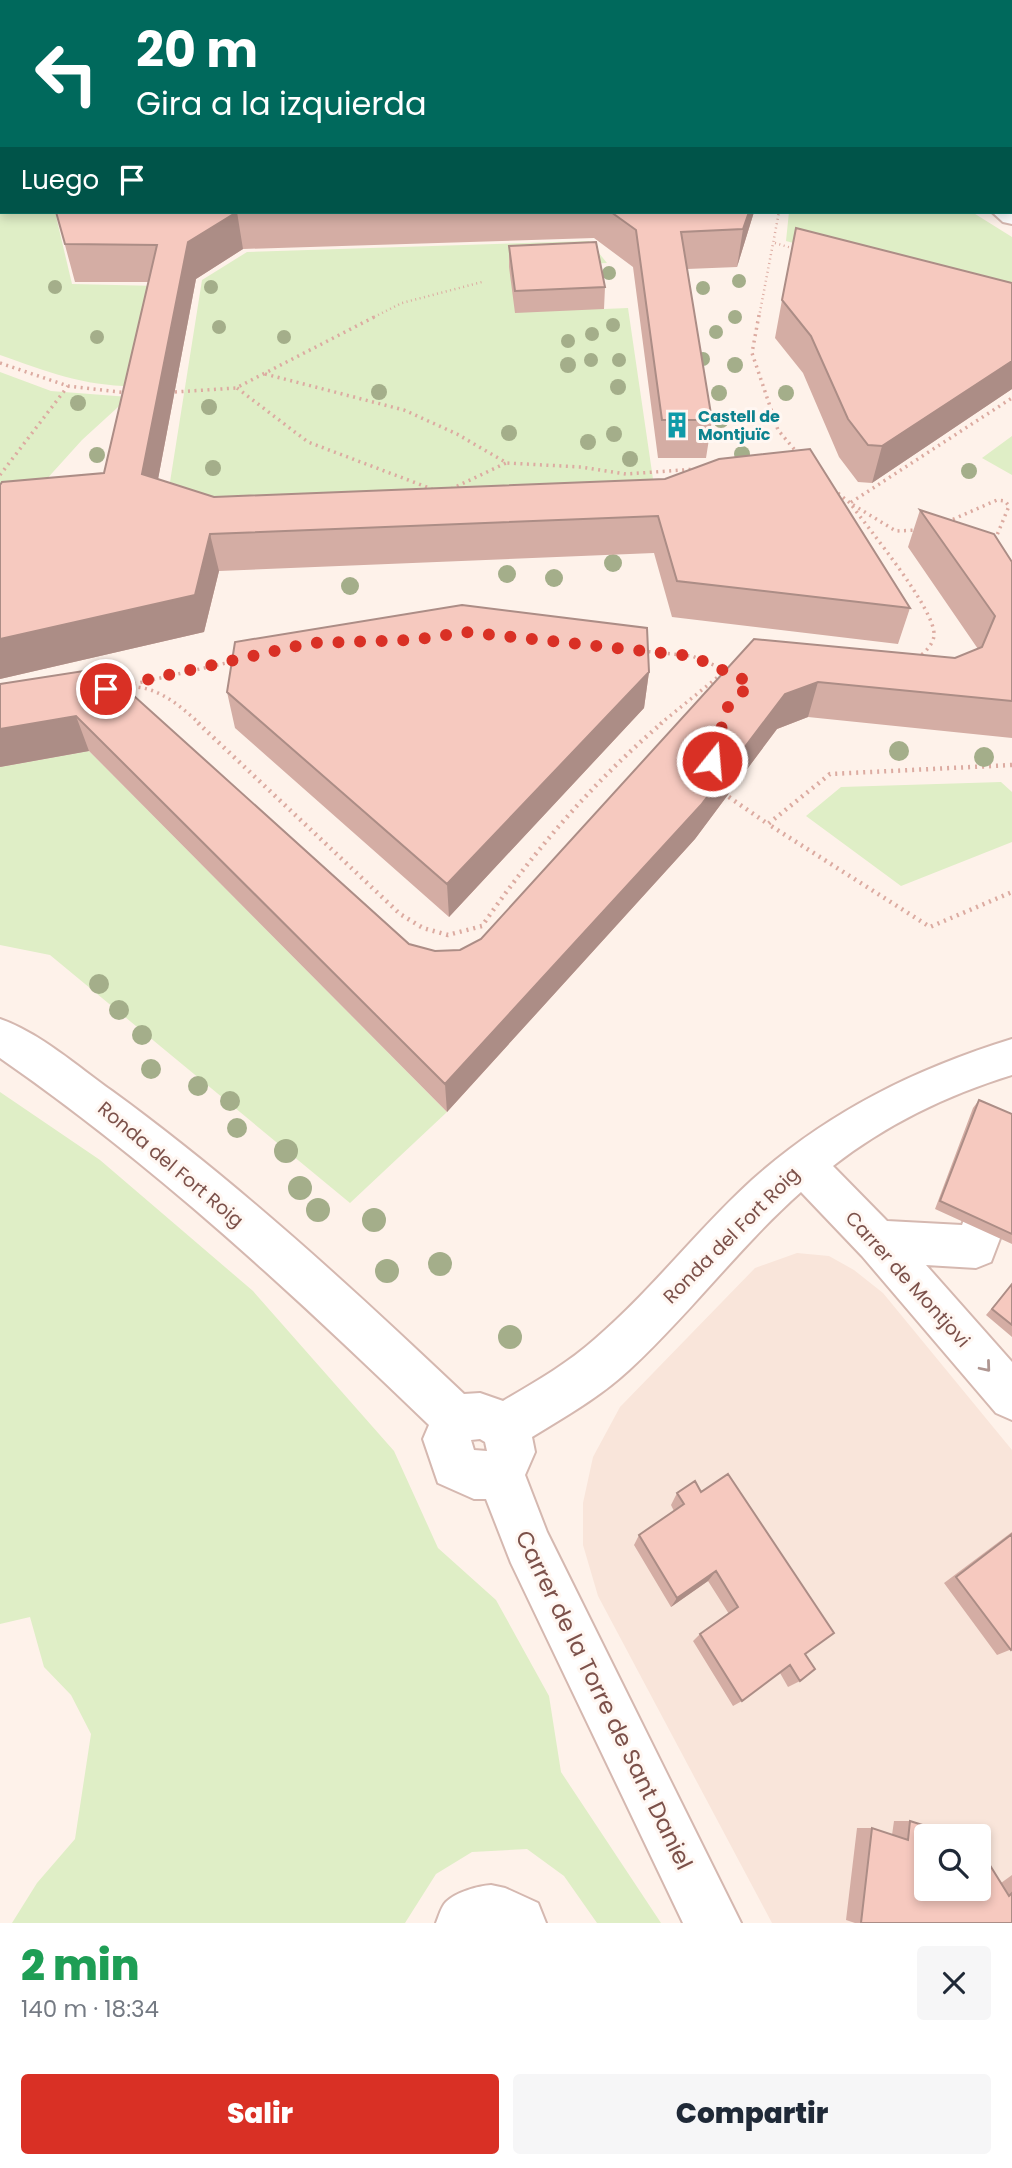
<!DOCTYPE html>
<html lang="es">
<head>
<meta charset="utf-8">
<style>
	body { margin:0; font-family:Poppins,sans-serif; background:#f6f6f7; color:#1f2937; height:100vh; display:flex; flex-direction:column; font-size:26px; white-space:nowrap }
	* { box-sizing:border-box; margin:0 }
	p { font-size:23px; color:#747a83 }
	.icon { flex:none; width:38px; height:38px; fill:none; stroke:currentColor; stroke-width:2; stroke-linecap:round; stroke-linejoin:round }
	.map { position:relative; height:1923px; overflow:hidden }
	.details { display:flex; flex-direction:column; background:#fff; flex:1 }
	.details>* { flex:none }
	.guide { position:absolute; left:0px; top:0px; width:1013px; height:214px; box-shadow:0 4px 10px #0003; background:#00695c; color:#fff; overflow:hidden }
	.controls { position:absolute; left:914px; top:1824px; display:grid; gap:14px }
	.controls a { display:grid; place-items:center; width:77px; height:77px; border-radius:7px; background:#fff; box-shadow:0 4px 10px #0003; font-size:35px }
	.pin { position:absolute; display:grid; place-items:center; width:60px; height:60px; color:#fff; margin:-30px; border:4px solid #fff; border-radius:50%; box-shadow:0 2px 7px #0007 }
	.me { position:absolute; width:77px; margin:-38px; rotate:17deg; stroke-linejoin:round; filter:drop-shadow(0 0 5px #0008) }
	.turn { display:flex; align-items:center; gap:24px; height:147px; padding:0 21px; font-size:32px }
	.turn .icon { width:91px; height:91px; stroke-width:2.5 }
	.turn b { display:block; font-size:49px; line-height:60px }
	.then { display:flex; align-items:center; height:66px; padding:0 21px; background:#0003; gap:14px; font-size:26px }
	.round { display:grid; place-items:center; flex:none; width:74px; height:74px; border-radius:7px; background:#f6f6f7 }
	.headline { display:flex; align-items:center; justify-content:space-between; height:119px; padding:0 21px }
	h1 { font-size:42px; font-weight:800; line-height:52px; color:#1e9e55 }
	.primary-button { display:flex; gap:14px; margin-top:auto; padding:14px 21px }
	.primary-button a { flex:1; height:80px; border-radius:7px; background:#d93025; color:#fff; font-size:28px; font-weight:800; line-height:80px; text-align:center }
	.primary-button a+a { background:#f6f6f7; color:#1f2937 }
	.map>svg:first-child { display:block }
</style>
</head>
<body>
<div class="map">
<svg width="1012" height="1923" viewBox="0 0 1012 1923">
	<rect width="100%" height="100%" fill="#fef2ea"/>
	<!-- residential -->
	<path fill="#f9e5da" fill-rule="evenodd" d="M176,0H610L172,2Z
		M797,1253L829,1256L854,1270L883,1293L1012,1450V1923H772L598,1596L583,1545V1503L593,1457L620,1407L755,1268ZM926,1836H978V1888H926Z"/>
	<!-- green -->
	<path fill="#dfeec6" d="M0,127L2,212H55L72,284L159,286L137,386C86,387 48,372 0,355Z
		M789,212H972L1012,237V303L786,241Z
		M589,241L607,263L509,267L604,309L628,308L653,479L167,501L202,280L247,252Z
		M0,372L51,391L129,397L82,440L16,513H0Z
		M1012,436V475L982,458Z
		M89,751L447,1112L350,1203L50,955L0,945V767Z
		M1001,782L1012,792V842L901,886L806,816L841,787Z
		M0,1092L100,1160L253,1291L394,1451L438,1548L496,1600L549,1696L561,1772L661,1923H597L564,1876L527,1849L472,1852L436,1874L405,1923H12L37,1883L75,1839L91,1734L71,1695L44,1667L30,1617L0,1624Z"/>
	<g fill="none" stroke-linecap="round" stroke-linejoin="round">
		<!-- minor casing -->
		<g stroke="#d5b8b0" stroke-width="4">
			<path id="minor" d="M146,0H168L145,2Z
				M885,0H909L910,2H886Z
				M0,62H2L0,76Z
				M0,107H2V121H0Z
				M1012,207V224L1003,222L992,212H1012Z
				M0,1019C40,1033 77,1066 112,1091C237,1182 351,1287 464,1394L480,1393L503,1401C535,1382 567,1364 595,1339C652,1290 697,1230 752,1180C828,1112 915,1069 1012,1039V1075C947,1095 887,1124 833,1166L887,1221L962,1225L997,1134L1012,1129V1207L991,1262L976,1268L926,1265L1012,1362V1420L996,1413L862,1256L801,1192C739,1247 690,1314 629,1370C600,1397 566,1416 532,1437L535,1452L525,1475L547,1532L741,1923H683L511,1563L486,1499H474L438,1483L423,1439L429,1425C293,1294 156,1166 0,1058ZM480,1439L485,1442L487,1451L474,1450L471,1440Z
				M491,1885L505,1888L538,1903L546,1923H436C439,1916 441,1907 446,1902C456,1892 478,1886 491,1885Z"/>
		</g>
		<!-- path-far2 -->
		<path stroke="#dcaba1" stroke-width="2.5" stroke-dasharray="1 3.5" stroke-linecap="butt" d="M651,2L653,0
			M970,2L972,0
			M775,243L795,249
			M374,317L402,303L482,282
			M759,317L779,212"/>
		<!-- path-far1 -->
		<path stroke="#dcaba1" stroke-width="3.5" stroke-dasharray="2 4.5" stroke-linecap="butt" d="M759,315L752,353L778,430L799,455
			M0,363L68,386L128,393
			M265,374L404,410L457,434L507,463L581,467L626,474L697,469
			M237,388L308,442L432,489
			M175,392L236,388L378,315
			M0,475L68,386
			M451,489L506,463
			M833,489L850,503C867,527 937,611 934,636C933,644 925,653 918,657
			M947,522L997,500L1005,501L1009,506L995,540
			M919,530L896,531L850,503L1012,398
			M642,651L692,656L728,671
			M134,684L235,661
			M119,687C154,683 176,702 200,724
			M660,724L724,672"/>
		<!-- path -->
		<path stroke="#dcaba1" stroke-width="4.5" stroke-dasharray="2 5" stroke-linecap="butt" d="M198,723L400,914L423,928L448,935L482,926C534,851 593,782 662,723
			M1012,765L830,774L768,824L930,927L1012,892
			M723,793L768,824"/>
		<!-- minor -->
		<use href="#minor" fill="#fff" fill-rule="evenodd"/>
	</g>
	<!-- trees -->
	<g fill="#a4ae8a">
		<circle cx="609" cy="273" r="7"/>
		<circle cx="739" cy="281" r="7"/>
		<circle cx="55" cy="287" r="7"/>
		<circle cx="211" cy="287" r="7"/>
		<circle cx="703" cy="288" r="7"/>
		<circle cx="735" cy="317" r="7"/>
		<circle cx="613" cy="325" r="7"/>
		<circle cx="219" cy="327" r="7"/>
		<circle cx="716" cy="332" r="7"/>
		<circle cx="592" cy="334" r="7"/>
		<circle cx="97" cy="337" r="7"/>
		<circle cx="284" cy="337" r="7"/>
		<circle cx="568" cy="341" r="7"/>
		<circle cx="703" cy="359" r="7"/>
		<circle cx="591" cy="360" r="7"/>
		<circle cx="619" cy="360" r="7"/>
		<circle cx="568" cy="365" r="8"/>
		<circle cx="735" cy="365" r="8"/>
		<circle cx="618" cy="387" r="8"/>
		<circle cx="379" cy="392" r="8"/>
		<circle cx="719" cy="393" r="8"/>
		<circle cx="786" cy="393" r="8"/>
		<circle cx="78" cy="403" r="8"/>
		<circle cx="209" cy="407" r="8"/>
		<circle cx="721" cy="420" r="8"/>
		<circle cx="509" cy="433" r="8"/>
		<circle cx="614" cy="434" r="8"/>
		<circle cx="588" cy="442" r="8"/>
		<circle cx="742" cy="454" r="8"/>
		<circle cx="97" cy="455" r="8"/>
		<circle cx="630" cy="459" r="8"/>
		<circle cx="213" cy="468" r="8"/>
		<circle cx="969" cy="471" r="8"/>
		<circle cx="613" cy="563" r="9"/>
		<circle cx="507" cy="574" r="9"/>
		<circle cx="554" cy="578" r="9"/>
		<circle cx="350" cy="586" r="9"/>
		<circle cx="899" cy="751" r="10"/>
		<circle cx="984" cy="757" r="10"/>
		<circle cx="99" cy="984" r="10"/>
		<circle cx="119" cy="1010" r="10"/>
		<circle cx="142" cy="1035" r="10"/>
		<circle cx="151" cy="1069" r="10"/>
		<circle cx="198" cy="1086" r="10"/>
		<circle cx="230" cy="1101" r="10"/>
		<circle cx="237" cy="1128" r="10"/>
		<circle cx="286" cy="1151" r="12"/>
		<circle cx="300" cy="1188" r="12"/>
		<circle cx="318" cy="1210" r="12"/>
		<circle cx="374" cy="1220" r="12"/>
		<circle cx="440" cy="1264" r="12"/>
		<circle cx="387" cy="1271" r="12"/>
		<circle cx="510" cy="1337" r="12"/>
	</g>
	<!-- wall -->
	<path fill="#d4ada4" d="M0,0L2,2V44H0Z
		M64,0H103L100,2H67Z
		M340,0H411V2H341Z
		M728,0H761L758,2H728Z
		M786,0H852V2H786Z
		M56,212H754L737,267L687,269L712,420L706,458H658L633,267L594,238L243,249L196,279L158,479L214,497L665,479L910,608L898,644L672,617L654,553L219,571L204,632L0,679V485L104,473L149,282H75Z
		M509,246L605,287L604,309L515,313L509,267Z
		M1012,283V389L872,483L858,482L839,457L803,373L775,338L782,300Z
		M920,510L1012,562V738L808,717L777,729L695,839L447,1112L89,751L0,767L103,668L409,944L435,951L460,950L481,939L754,639L955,658L978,649L908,547Z
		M649,672L644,708L449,917L235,728L227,692Z
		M979,1100L1012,1114V1244L935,1209L973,1108Z
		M1012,1284V1337L986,1315Z
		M677,1493L805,1654L800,1681L788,1687L780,1673L742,1701L733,1706L693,1641L700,1634L729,1614L708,1581L671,1607L634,1545L639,1535L674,1511L671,1505Z
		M1012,1532V1649L997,1655L944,1583Z
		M894,1821H910L1001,1883L1012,1875V1923H855L846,1920L857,1828H872L892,1835Z"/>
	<!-- shaded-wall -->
	<path fill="#ac8d86" d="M85,0H103L100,2H85Z
		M365,0H373V2H360Z
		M378,0H411V2H378Z
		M743,0H761L758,2H743Z
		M237,212L243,249L196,279L152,511L142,474L188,242Z
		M749,212H754L737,267L743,229Z
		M1012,361V389L872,483L882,446Z
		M210,534L219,571L204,632L0,679V639Z
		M649,672L644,708L449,917L447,884Z
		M818,682L808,717L777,729L695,839L447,1112L445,1084L785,694Z
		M76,716L89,751L0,767V729Z
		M716,1571L708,1581L671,1607L677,1598Z"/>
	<!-- building -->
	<path fill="#f6c9bf" stroke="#ac8d86" stroke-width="2" d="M0,0H42L46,2H2V4L0,3Z
		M164,0H185L189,2H160Z
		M198,0H217L222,2H194Z
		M685,0H717L719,2H687Z
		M792,0H835L832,2H798Z
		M0,6H2V24L0,25Z
		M56,212H250H237L188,242L142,474L214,497L665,479L719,459L810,449L910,608L677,581L658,516L210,534L195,595L0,639V485L2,482L104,473L157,245L65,244Z
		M611,212H749L743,229L681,232L712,420H662L636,230Z
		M796,228L1012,283V361L882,446L868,445L848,419L811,336L782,300Z
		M596,242L605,287L515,291L509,246Z
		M920,510L994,534L1012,562V701L818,682L785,694L701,805L445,1084L76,716L0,729V684L103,668L409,944L435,951L460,950L481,939L754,639L955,658L982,647L995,616Z
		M462,605L647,628L649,672L447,884L227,692L235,642Z
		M979,1100L1012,1114V1234L940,1201Z
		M1012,1284V1325L992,1309Z
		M728,1474L834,1633L805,1654L815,1669L800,1681L790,1665L742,1701L700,1634L738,1607L716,1571L677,1598L639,1535L684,1504L677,1493L695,1481L701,1492Z
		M1012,1534V1649L1011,1650L956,1577Z
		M910,1821L957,1836H926V1888H978V1846L1009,1896L1012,1893V1923H861L872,1828L908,1840Z"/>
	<!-- one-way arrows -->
	<defs><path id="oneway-chevron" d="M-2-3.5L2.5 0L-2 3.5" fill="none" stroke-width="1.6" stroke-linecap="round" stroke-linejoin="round" transform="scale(1.75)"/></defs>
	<use stroke="#b09792" href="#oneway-chevron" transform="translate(986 1367) rotate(50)"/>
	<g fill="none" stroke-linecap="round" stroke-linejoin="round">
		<!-- route -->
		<path stroke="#d93025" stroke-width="12" stroke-dasharray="0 21.6" d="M106,689L310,643L413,640L465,632L692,656L751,683L727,708L712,761"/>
	</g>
	<!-- icons -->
	<defs>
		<g id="building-bare" transform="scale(2.1)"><path d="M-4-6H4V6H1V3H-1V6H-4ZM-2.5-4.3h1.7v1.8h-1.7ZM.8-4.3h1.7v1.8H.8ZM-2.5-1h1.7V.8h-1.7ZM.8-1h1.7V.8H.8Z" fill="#0f9aa8" stroke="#fff7f2" stroke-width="2.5" paint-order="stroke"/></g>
	</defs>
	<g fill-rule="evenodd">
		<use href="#building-bare" x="677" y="425"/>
	</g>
	<g text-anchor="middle" stroke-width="6" stroke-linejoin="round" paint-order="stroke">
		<!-- far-culture labels -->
		<g font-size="16" font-weight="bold" fill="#0d838f" stroke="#fff7f2" text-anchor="start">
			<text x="698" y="422">Castell de<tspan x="698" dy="18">Montjuïc</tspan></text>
		</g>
		<!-- street labels -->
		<g font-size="19" fill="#7c514a" stroke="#fff7f2">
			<text transform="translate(171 1164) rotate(40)" y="7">Ronda del Fort Roig</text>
			<text transform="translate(731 1235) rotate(-45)" y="7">Ronda del Fort Roig</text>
			<text transform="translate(908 1279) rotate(48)" y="7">Carrer de Montjovi</text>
		</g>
		<!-- near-street labels -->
		<g font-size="23" fill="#7c514a" stroke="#fff7f2">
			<text transform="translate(604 1700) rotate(64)" y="8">Carrer de la Torre de Sant Daniel</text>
		</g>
	</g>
</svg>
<div class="controls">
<a><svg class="icon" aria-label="search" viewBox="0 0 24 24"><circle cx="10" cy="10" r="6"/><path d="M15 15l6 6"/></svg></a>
</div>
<div class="pin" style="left:106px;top:689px;background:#d93025"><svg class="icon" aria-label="arrive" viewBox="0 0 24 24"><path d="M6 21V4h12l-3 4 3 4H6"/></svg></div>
<svg class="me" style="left:712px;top:761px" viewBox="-20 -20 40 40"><circle r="17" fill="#d93025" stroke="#fff" stroke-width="3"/><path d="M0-11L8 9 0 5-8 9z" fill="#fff"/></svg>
<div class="guide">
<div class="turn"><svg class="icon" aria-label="left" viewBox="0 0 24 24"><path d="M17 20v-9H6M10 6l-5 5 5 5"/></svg><div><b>20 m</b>Gira a la izquierda</div></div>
<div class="then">Luego<svg class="icon" aria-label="arrive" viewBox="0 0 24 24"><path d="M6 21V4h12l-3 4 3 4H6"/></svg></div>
</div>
</div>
<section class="details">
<div class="headline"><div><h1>2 min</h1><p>140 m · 18:34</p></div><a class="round"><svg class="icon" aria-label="close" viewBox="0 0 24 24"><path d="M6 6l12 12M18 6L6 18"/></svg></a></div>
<div class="primary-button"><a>Salir</a><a>Compartir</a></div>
</section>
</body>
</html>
